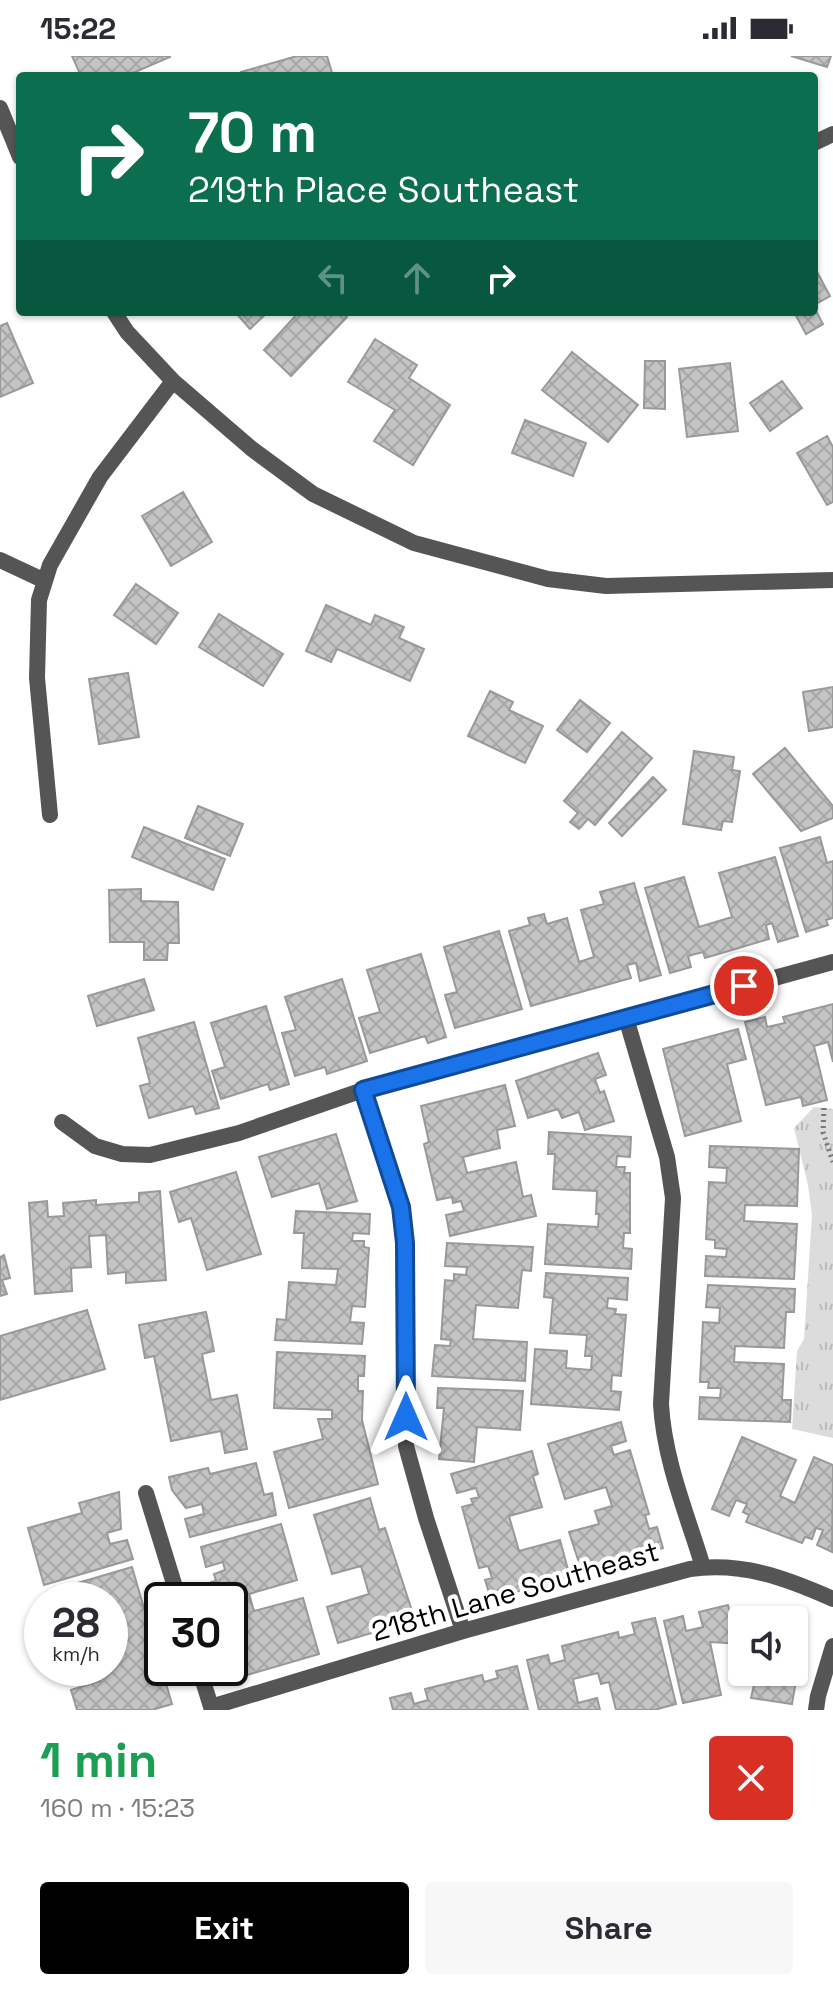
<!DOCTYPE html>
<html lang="en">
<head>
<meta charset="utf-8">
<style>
	body { margin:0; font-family:"Space Grotesk",sans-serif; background:#f7f7f7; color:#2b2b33; height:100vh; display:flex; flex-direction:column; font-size:30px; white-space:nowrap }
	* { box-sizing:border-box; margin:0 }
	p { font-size:26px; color:#7c7c81 }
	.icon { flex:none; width:44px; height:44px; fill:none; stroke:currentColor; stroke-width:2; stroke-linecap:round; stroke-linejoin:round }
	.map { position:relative; height:1654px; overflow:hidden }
	.panel { display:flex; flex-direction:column; background:#fff; flex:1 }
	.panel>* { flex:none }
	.top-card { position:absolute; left:16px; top:16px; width:802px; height:244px; border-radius:8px; box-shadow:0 2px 6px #0004; background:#0b6e4f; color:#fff; overflow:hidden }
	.controls { position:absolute; left:728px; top:1550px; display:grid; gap:16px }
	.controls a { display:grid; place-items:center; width:80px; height:80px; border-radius:8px; background:#fff; box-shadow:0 2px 6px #0004; font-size:40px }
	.speed { position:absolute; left:24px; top:1526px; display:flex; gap:16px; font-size:40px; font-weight:700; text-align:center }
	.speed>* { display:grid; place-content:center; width:104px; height:104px; border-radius:50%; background:#fff; box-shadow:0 2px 6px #0004; line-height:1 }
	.speed small { font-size:20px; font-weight:400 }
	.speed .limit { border:4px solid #111; border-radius:12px; background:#fff; color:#111 }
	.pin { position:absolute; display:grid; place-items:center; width:68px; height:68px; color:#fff; margin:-34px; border:4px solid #fff; border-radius:50%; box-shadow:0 2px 8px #0007 }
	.me { position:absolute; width:88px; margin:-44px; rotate:0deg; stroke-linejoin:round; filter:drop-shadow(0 0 6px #0008) }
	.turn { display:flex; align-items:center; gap:28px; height:168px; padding:0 40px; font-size:36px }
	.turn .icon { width:104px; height:104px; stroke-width:2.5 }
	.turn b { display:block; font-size:56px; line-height:68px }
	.lanes { display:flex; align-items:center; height:76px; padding:0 40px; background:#0003; justify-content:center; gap:40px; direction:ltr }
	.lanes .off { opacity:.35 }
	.round { display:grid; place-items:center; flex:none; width:84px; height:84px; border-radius:8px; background:#f7f7f7 }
	.summary { display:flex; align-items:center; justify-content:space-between; height:136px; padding:0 40px }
	h1 { font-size:48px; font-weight:800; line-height:60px; color:#1e9e55 }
	.primary-button { display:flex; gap:16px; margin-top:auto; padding:16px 40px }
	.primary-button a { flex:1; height:92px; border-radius:8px; background:#000; color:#fff; font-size:32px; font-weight:800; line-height:92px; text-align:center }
	.primary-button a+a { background:#f7f7f7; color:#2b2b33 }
	.status { display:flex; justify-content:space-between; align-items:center; height:56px; padding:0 40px; background:#fff; direction:ltr }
	.status svg { height:22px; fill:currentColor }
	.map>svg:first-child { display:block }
</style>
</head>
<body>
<div class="status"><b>15:22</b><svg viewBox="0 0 49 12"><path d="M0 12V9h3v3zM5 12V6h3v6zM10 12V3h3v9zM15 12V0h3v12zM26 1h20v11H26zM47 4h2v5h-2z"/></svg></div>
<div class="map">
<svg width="833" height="1654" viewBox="0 0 833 1654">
	<defs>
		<pattern id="park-tufts" width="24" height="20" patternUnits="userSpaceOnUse" patternTransform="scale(2)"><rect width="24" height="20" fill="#dcdcdc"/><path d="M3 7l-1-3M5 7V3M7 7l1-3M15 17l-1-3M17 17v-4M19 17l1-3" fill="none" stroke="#bbb"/></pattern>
		<pattern id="building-cross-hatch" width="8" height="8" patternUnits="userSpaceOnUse" patternTransform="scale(2)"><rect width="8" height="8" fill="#c4c4c4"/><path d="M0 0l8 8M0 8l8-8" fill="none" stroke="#a7a7a7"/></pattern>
	</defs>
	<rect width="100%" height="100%" fill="#fff"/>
	<!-- park -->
	<path fill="url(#park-tufts)" d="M814,1051L833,1053V1382L792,1373L797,1295L804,1283L812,1159L808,1129L794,1072Z"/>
	<!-- building -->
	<path fill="url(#building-cross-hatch)" stroke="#999" stroke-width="2" d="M72,0H169L170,1L126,20H81Z
		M297,0H327L333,20H242L241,16Z
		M791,0H831L827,11Z
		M814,210L830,240L814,249Z
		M814,251L823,268L806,278L794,256H814Z
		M235,256H268L250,273Z
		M299,256H341L347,261L291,320L264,294Z
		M7,267L33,327L0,341V270Z
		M375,283L417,309L409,322L450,349L413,409L374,385L395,354L348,326Z
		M572,296L638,349L608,386L542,334Z
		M645,305H665V353L644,352Z
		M730,307L738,375L687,381L679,313Z
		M782,325L802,352L770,375L750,347Z
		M525,364L586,387L573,420L512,397Z
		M827,380L833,391V446L827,449L797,397Z
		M183,436L212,486L171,510L142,460Z
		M136,528L178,557L156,588L114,559Z
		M326,549L371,569L375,559L404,571L399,582L424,593L410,625L337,593L331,606L306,595Z
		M219,558L283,598L263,630L199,591Z
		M128,617L139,681L99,688L89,623Z
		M833,631V671L809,675L803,636Z
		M490,635L513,646L509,654L543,670L525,707L468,680Z
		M580,644L610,667L587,696L557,674Z
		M622,676L652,702L595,769L588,763L579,773L570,766L578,757L564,745Z
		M785,692L833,750V762L801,775L753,718Z
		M694,695L734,701L732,714L740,715L732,766L723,765L721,774L683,768Z
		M653,721L666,734L622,780L609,767Z
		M198,750L243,768L230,800L185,782Z
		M144,771L225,803L213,834L132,801Z
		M820,781L827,807L833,805V862L826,864L828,869L806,876L780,792Z
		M775,801L798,880L778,886L772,867L766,869L769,883L705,902L703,896L688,900L691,911L670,917L645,832L684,821L699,871L732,861L719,817Z
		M634,827L661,919L640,925L636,907L627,909L631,922L531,950L509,875L530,869L528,862L544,858L547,868L567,862L579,906L594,901L581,854L604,848L600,836Z
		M141,833V845L178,846L179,887H168L167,904H144V886H110L109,834Z
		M499,875L522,953L455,972L445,939L457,936L444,891Z
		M421,898L446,981L428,987L425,980L370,997L359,962L380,956L367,914Z
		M144,923L154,954L97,970L88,940Z
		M342,923L367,1005L327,1018L325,1011L295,1020L282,977L296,974L285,941Z
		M833,948V1006L828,986L814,990L827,1044L803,1050L801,1041L766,1049L745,966L765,961L767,971L785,967L783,961Z
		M266,950L289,1028L270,1034L268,1028L221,1043L212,1015L225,1011L211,967Z
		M194,966L219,1052L196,1058L193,1050L149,1062L140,1030L150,1027L138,982Z
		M738,973L746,1003L727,1008L741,1065L685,1080L663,993Z
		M598,997L606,1019L595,1023L600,1037L604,1035L614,1065L585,1074L579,1056L562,1062L558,1053L528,1062L516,1025Z
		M505,1029L515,1070L497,1074L500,1092L463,1101L467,1117L516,1106L523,1141L531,1139L536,1160L450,1180L446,1159L464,1155L461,1145L453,1147L452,1141L437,1144L424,1088L429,1086L421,1050Z
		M549,1076L631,1081L630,1101L617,1100L616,1111H625L624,1117H630V1177H624L623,1192L632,1193L631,1213L545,1208L548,1168L598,1171L599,1158H596L597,1135L553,1133L555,1098H548Z
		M336,1078L357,1145L327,1153L319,1127L272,1141L259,1101Z
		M710,1090L799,1093L797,1150L745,1149L744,1165L797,1168L794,1223L705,1220L706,1200L726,1201L727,1193L715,1192V1184L706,1183L709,1126L726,1127L727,1112L709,1111Z
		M236,1116L261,1198L207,1214L191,1162L179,1166L170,1136Z
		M160,1135L166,1224L126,1227V1216L108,1218L106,1179L89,1180L91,1211L71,1212L72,1235L35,1238L29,1147L47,1145L48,1161L64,1160L63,1147L96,1144V1149L139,1146V1137Z
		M296,1155L370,1158L369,1178L353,1177L352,1185H364V1191L369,1192L365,1251L352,1250L350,1266L364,1267L362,1288L275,1284L277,1263L286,1264L289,1226L336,1229L338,1213L302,1212L304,1177H294Z
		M447,1187L533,1191L531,1215L522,1214L518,1252L476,1249L473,1283L527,1286L525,1325L432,1320L435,1289L450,1290L451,1284L441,1283L445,1224L454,1225V1218L466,1219L467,1211L445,1210Z
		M4,1199L10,1222L2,1224L7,1238L0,1240V1201Z
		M546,1217L628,1222L627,1244L608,1242L607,1252L616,1253L615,1258L626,1259L621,1320L612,1319L611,1335L621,1336L619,1354L531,1348L535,1293L567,1295L566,1312L591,1314L592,1300H585L587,1279L550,1277L553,1242L544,1241Z
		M708,1229L795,1233L794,1256H786L784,1292L735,1290L734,1306L784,1308L782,1344H791L790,1366L699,1363L700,1341L720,1342L721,1332H708L709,1326H700L703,1266L719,1267L720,1252L706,1251Z
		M87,1254L105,1313L0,1344V1280Z
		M206,1256L214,1295L202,1298L211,1344L237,1339L247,1393L225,1397L221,1375L171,1385L154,1300L145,1302L139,1269Z
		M277,1296L365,1300L364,1320H358V1335H363L362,1364L378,1428L289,1452L274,1396L323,1383L318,1363H332V1354L274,1352Z
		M438,1332L523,1335L520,1374L477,1371L474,1406L439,1403L444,1352H437Z
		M621,1366L626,1385L611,1390L614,1399L630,1394L649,1458L645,1459L649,1473L657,1471L663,1492L582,1516L569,1476L599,1468L595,1455L612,1450L606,1431L565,1443L548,1388Z
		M742,1381L796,1404L780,1440L795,1447L814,1401L833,1409L832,1496L817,1489L823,1474L816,1472L812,1483L805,1481L802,1487L746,1466L749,1459L743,1456L747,1448L736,1444L729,1460L712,1453Z
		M532,1395L538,1418L533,1420L542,1451L509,1460L519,1495L560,1484L570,1521L491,1543L485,1524L492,1522L488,1510L479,1512L462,1451L473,1448L471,1443L479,1441L476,1432L457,1437L451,1418Z
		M256,1407L264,1439L272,1437L276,1459L190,1481L185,1463L204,1458L202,1448L186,1452L172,1434L169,1421L208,1412L210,1418Z
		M119,1436L121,1473L107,1477L110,1488L127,1484L133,1503L44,1529L28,1472L82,1457L79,1447Z
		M370,1442L379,1474L385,1472L415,1564L338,1587L327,1551L369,1538L361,1510L332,1518L314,1459Z
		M281,1468L297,1524L249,1538L254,1555L303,1542L319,1598L240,1621L232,1589L237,1588L236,1583L230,1584V1544H216L211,1526L216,1525L214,1518L225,1514L223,1506L206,1511L201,1491Z
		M132,1511L172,1648L152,1654H77L71,1634L100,1625L96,1612H110V1600L115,1599L110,1581V1544H49L47,1536Z
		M728,1549L731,1561L740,1563L742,1553L769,1558L768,1564H742V1588L710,1586L721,1639L683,1647L664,1565L683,1560L686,1575L703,1571L699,1556Z
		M655,1562L676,1648L654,1654H616L609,1626L601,1628L598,1617L573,1623L578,1647L597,1642L600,1654H539L527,1604L548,1599L550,1608L565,1604L562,1590L618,1576L619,1582L635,1578L632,1567Z
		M794,1569L805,1572L792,1648L751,1642L754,1629L736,1626L742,1592V1616H794Z
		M517,1610L528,1654H393L390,1642L411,1637L414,1648L428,1644L425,1633L482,1619L484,1626L498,1622L496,1615Z"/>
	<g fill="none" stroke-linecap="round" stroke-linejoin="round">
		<!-- path -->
		<path stroke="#777" stroke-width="5" stroke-dasharray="2 4" stroke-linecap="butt" d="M824,1052L823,1076L833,1106"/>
		<!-- minor -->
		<path stroke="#555" stroke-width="16" d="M0,52L20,101
			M814,87L833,78
			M114,256L127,276L173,325L252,393L313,438L414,487L548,523L606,530L833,524
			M0,504L45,525
			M50,759L37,622L39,544L50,509L100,421L173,325
			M626,962L667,1101L673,1142L661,1348C664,1404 687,1458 703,1511
			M363,1034L401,1151L405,1187L406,1390L426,1462L463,1575
			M62,1066L95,1090L122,1098L150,1099L239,1077L363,1034L833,906
			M146,1437L179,1544
			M199,1612L212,1654
			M211,1651L463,1575L690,1513C743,1506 786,1522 833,1543
			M816,1654L818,1640L833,1590"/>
	</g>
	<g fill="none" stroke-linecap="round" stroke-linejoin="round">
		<!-- route casing -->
		<g stroke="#114b97" stroke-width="20">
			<path id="route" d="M406,1361L405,1187L401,1151L363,1034L744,930"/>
		</g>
		<!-- route -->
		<use href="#route" stroke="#1a73e8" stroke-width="14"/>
	</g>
	<g text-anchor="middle" stroke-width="8" stroke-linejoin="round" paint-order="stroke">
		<!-- street labels -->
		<g font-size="28" fill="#000" stroke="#fff">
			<text transform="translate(515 1535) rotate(-16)" y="10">218th Lane Southeast</text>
		</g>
	</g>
</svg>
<div class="controls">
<a><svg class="icon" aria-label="sound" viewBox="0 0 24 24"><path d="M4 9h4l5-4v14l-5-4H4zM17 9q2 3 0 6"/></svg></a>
</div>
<div class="speed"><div>28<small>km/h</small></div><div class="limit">30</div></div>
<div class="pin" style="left:744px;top:930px;background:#d93025"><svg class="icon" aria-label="arrive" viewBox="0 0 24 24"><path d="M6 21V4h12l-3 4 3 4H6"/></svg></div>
<svg class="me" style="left:406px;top:1361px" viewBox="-20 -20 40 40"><path d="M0-17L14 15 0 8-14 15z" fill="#1a73e8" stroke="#fff" stroke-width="4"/></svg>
<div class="top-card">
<div class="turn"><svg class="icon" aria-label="right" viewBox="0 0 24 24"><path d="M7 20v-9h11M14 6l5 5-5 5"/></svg><div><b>70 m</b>219th Place Southeast</div></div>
<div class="lanes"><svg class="icon off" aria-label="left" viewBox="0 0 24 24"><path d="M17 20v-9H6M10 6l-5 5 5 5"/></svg><svg class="icon off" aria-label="ahead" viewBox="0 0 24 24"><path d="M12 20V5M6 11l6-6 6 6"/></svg><svg class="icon" aria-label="right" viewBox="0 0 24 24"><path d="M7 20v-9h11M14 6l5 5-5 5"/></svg></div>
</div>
</div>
<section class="panel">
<div class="summary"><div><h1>1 min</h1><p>160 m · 15:23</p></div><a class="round" style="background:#d93025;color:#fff"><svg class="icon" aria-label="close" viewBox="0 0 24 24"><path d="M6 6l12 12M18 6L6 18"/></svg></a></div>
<div class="primary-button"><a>Exit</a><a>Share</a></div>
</section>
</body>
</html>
